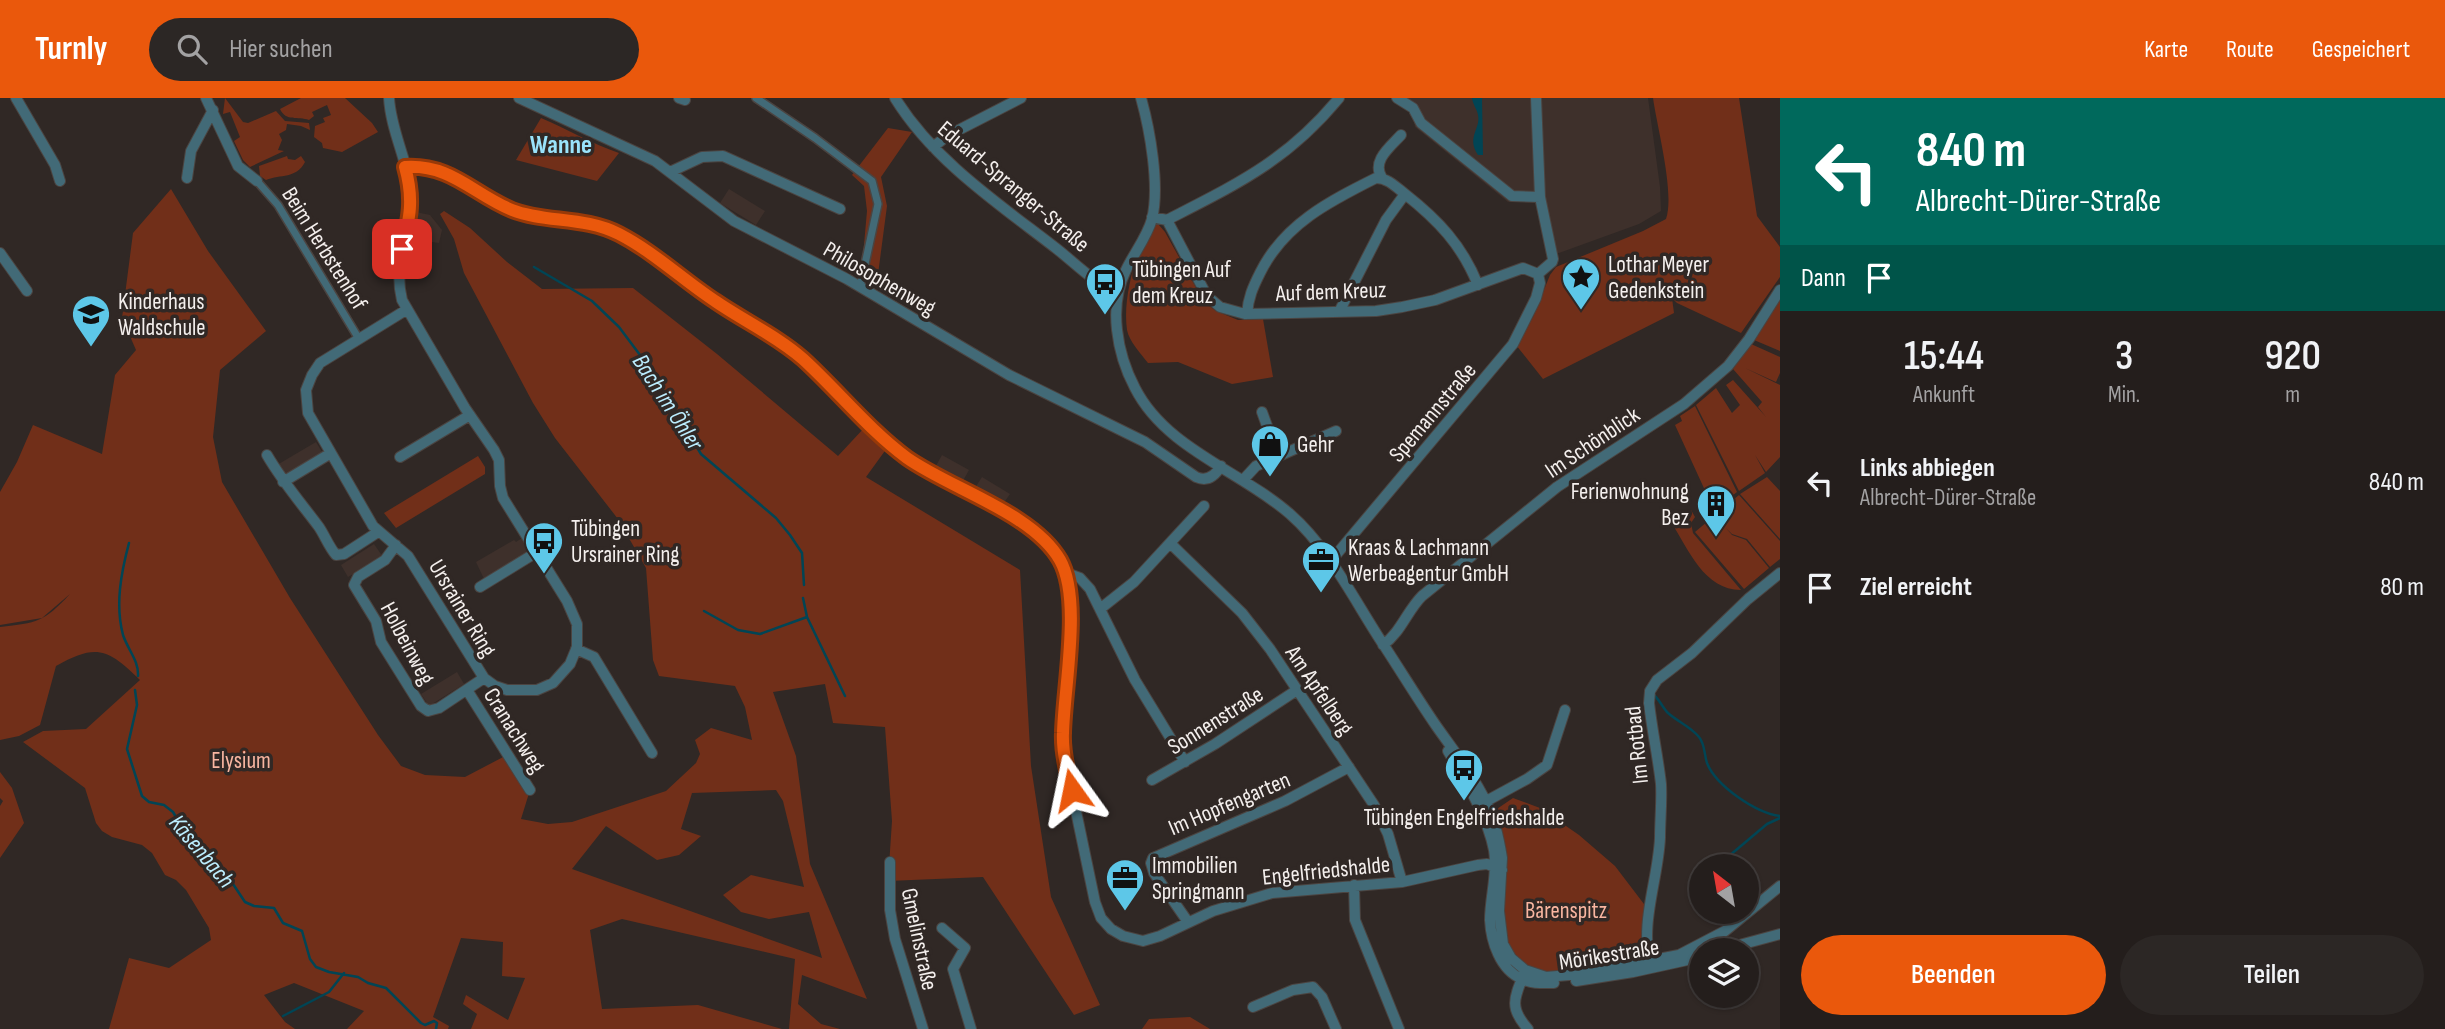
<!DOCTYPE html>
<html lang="de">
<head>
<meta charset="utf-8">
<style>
	body { margin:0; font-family:"Sofia Sans Condensed",sans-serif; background:#2c2725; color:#f1f3f6; height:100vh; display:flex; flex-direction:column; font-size:26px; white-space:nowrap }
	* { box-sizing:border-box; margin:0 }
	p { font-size:23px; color:#a3a2a3 }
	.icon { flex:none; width:38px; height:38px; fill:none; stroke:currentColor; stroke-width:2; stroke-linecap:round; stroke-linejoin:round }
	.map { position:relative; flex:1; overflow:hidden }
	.side { display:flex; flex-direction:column; background:#241e1c; width:665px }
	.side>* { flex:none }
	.top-card { background:#00695c; color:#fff; overflow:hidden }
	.needle { width:46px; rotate:329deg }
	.tools { position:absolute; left:1689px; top:756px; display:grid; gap:14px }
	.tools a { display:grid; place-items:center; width:70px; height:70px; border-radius:50%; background:#241e1c; box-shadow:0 2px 5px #0004,0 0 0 2px #413c3b; font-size:35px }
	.pin { position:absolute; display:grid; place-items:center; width:60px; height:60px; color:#fff; margin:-30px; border-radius:14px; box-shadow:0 4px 10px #0006 }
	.me { position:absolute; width:77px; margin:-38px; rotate:348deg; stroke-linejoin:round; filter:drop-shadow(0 0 5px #0008) }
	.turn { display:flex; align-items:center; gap:24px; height:147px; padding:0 21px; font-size:32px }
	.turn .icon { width:91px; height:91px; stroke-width:2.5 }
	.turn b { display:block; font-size:49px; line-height:60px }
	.then { display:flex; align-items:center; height:66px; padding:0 21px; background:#0003; gap:14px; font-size:26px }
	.eta { display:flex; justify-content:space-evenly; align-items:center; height:119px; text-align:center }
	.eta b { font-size:42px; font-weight:600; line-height:49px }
	.primary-button { display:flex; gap:14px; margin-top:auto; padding:14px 21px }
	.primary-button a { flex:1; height:80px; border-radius:42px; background:#ea580c; color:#fff; font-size:28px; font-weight:600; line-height:80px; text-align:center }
	.primary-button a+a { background:#2c2725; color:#f1f3f6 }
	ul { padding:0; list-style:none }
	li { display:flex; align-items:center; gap:21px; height:105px; padding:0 21px }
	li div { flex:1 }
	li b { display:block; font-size:26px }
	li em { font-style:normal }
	header { display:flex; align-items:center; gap:42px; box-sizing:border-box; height:98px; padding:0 35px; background:#ea580c; color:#fff }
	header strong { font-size:33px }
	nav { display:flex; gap:38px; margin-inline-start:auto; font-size:24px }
	.search { width:490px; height:63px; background:#2c2725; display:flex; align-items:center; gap:18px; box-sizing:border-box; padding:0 24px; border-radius:38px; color:#a3a2a3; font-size:26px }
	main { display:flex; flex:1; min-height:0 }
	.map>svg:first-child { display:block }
</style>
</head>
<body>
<header>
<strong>Turnly</strong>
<div class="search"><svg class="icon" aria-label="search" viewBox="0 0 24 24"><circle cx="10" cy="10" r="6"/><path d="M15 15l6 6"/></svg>Hier suchen</div>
<nav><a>Karte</a><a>Route</a><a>Gespeichert</a></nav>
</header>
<main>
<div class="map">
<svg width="1780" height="931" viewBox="0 0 1780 931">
	<rect width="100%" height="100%" fill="#302825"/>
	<!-- built -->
	<path fill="#3e302b" d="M1394,0H1648L1660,89L1661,113L1639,126L1559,155L1548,154L1539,102L1508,104L1415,29L1412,11Z
		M729,91L765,113L756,127L720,105Z
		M416,114L430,117L442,132L439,145L432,144L430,150L423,152L408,149Z
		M316,344L325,359L284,379L277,367Z
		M942,357L969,372L959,390L932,375Z
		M982,379L1010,396L1003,406L975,390Z
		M522,440L531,456L485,483L476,464L514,442L516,444Z
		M374,446L385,462L358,479L355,475L348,479L341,467Z
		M457,574L464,586L429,608L421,596Z"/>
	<!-- green -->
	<path fill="#712f19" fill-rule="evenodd" d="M225,0L243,24L248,25L276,13L285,23L309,25L310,32L301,28L287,26L286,32L279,36L282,42L278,52L284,53L250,69L243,62L234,43L240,39L230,14L223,16Z
		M301,0H345L372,25L378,34L342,54L323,50L322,45L314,39L315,28L325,24L323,20L331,17L327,7L312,14L314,18L309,22C298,18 286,24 280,11Z
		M1653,0H1739L1757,118L1780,149V179L1741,235L1677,205L1672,200L1674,215L1543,281L1516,247L1533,219L1550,177L1556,169L1643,133L1666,121C1675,95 1657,29 1653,0Z
		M541,20C567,31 592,46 619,55L597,83L516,62Z
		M888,30L912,34L881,79L887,108L877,184L861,180L867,113L864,88L852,77Z
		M287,58L288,61L295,62L301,58L305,64C296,81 281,76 266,82L260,78L259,68Z
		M171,91L208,153L266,233L220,272L213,339L222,384L290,500L378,637L401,668L425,677L465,679L507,657L530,692L521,721L548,726L572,724L666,693L696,665L700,656L695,642L711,630L752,642L745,609L735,588L659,578L653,562L646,470L618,421L555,340L533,305L464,175L454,141L440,116L444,113L470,130L507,164L542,191L633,190L717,256L838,358L865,329L887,350L866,379L1020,472L1031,668L1051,799L1100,907L1074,917L983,779L888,783L892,723L885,629L833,625L825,586L773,594L796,658L810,766L867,901L802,877L798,906L821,926L840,931H789L795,861L622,821L590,832L602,911L698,907L782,931H471L477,916L463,906L466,897L508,922L525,880L502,878L503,844L461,840L433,919L449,928L448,931H347L364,913L294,885L264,897L285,924L295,931H109L129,860L169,870L211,842L209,830L186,792L176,782L165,777L152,755L142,747L112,739L102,733L96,725L85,690L23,644L43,633L86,631L140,582C108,551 97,545 56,568L40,627L19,638L0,642V529C37,525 44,524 70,496L42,520L0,527V394L17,364L33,327L102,356L115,277L136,252L122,220L133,135ZM776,692L783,703L804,789L751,777L723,797L741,814L769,821L809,814L822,860L572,771L606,728L657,762L679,757L701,738L681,731L692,695Z
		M1152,119L1165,134L1204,204L1216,213L1238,222L1263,221L1273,279L1232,286L1178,264L1148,265C1141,256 1129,243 1127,232C1122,196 1138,151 1152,119Z
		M1780,202V253L1754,242Z
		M1751,246L1780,259V275L1776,284L1745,270L1780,287V359L1766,374L1755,357L1765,375L1739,393L1696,307L1716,290L1732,315L1740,307L1726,287L1733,282L1766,319L1758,309L1762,304L1733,271Z
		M1695,308L1737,394L1714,412L1675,327L1682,323L1680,318Z
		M478,358L485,369V376L396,430L384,415Z
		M1767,379L1780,393V441L1740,396Z
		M1739,397L1780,443V461L1770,469L1747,441L1732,436L1726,430L1732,437L1746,442L1769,470L1744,491L1695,434Z
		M1691,412L1695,419L1691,425L1693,435L1741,492C1704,492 1689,452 1671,424L1677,418Z
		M0,674L12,690L24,725L0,760V708L3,703L0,700Z
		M1513,700L1540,710L1579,737L1615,768L1647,810L1650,864L1537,876L1506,853L1491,715Z
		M1190,919L1210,931H1142L1149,921Z"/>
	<!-- water -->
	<path fill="#014555" d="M1472,0H1482L1483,57H1478C1466,39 1481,31 1478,17C1477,11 1473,7 1472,0Z"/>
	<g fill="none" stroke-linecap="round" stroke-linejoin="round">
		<!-- stream -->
		<path stroke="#014555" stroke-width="2.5" d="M534,169L592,203L619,229L646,265L701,356L776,420L790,437L802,455L804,487
			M129,445C121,475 115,507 123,537C128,552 139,563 138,578
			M803,500L807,519L845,598
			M704,513L738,532L760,536L807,519
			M135,592L137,607L127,651L142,698L149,704L164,707L173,714L183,731L206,754L214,769L227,777L245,804L254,808L274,810L283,825L302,833L310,861L316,869L329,874L358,879L368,885L386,890L421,925L425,927L434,923L437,925L436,931
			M1655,598C1660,603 1663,610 1668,615C1678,624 1690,628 1699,639C1705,646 1704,656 1707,665C1716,688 1756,715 1780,718
			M1729,758L1767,726L1780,720
			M283,918L329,894L344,875"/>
		<!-- pedestrian casing -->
		<g stroke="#4b4441" stroke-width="10">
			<path id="pedestrian" d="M756,0L815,40L872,83L878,106L860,189
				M257,83L278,107L359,241"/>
		</g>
		<!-- minor casing -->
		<g stroke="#4b4441" stroke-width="12">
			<path id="minor" d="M16,0L55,67L60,83
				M206,0L238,68L257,83
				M389,0C391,35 410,66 411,101C412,139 392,160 402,202L465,310L494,352L499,362L500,388L503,400L567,503L577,526V549L570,566L553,585L537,592H507L495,588L484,580L408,458L373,428L308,315L306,292L312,277L320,265L406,212
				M519,0L655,63L734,123L847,181L1009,277L1145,344L1196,379C1207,384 1215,378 1221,368
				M679,0L685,2
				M895,0C934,63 999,106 1057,151C1076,166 1095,186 1118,195
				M1141,0C1150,32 1160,88 1152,121C1147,139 1134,155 1126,172C1108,208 1117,256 1135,290C1166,351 1241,373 1290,416C1330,451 1355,504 1385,549C1402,575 1419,603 1437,629C1454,653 1473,677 1486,704C1495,721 1499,741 1502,760L1499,813L1503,846L1511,860L1525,872L1546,879L1581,876L1679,857L1725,833L1780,788
				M1397,0L1413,10L1421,25L1512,98L1540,99L1536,0
				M933,49L947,38L1021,0
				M405,69H424L446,74L516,113L589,126L619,136L719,206L792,252L907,360L1012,419L1049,447L1061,464L1069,487L1070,524L1064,611V656L1095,804L1101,820L1111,831L1123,838L1143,843L1160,838L1213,813L1272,795L1402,784L1478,767L1487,766L1502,772
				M670,74L702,59L723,58L840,111
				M187,80L191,53L213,12
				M1382,80C1371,63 1390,49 1401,37
				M1152,119L1167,122C1237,86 1287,63 1339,0
				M1167,122L1207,198L1220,209L1245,216L1376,213L1402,209L1435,202L1523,170L1538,176
				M0,155L27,193
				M1538,176L1552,164L1553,161L1540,99
				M1340,212L1386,122L1405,96
				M1247,216C1248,200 1253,189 1260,175C1284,126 1330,103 1376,80C1388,80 1396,89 1405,96C1438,122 1462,147 1478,187
				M1262,314L1278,358
				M267,357C282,383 301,405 319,429C325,438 329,449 336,457L344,456L378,434
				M400,359L470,317
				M1243,382L1256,368L1336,333
				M283,384L331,355
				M1171,446L1242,515L1270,551L1374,707L1388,736L1402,784
				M396,447L385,462L358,479L354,487L376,523L381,544L421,608L428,613L439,610L484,580
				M1330,464L1513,246L1536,200L1540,185L1538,176
				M1066,475L1080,480L1090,491L1135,582L1185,664
				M480,489L537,454
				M1100,511L1134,484L1204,408
				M1383,547C1401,534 1407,513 1422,498L1557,389L1684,306L1728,268L1749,241L1780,192
				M576,551L594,559L597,564L652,655
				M467,592L530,692
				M1448,653C1466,684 1487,717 1494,752C1498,775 1490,799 1490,822C1491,843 1500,872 1522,881C1532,886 1543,885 1554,885
				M1152,682L1215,646L1297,592
				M1481,706L1527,681L1547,667L1565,612
				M890,764V812L895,841L923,931
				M1354,787L1355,822L1399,931
				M1188,824L1154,775L1151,765L1153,760L1285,703L1349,669
				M942,830L965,850L953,871L971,931
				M1721,852L1780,836
				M1651,869C1639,826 1658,783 1660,740C1660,722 1662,703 1661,686C1658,659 1652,632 1649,605L1650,593L1657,582L1692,555L1748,501L1780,475
				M1524,876C1514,900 1509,910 1528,931
				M1576,883L1633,874L1701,859
				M1253,909L1293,892L1313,889L1322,899L1336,931"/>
		</g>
		<!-- pedestrian -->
		<use href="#pedestrian" stroke="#426a77" stroke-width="7"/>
		<!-- minor -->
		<use href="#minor" stroke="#426a77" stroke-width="10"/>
	</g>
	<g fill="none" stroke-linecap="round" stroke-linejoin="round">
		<!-- route casing -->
		<g stroke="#983908" stroke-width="18">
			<path id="route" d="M402,151C410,120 414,101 405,69C451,66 473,96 512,112C545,125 584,118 619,136C654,154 683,182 715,203C744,223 777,238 803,261C838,293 869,332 907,360C951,391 1033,415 1060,462C1082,501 1064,589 1063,635C1062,654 1067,674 1072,692"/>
		</g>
		<!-- route -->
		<use href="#route" stroke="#ea580c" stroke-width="12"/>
	</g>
	<!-- icons -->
	<defs>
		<g id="sight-pin" transform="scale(2.0125)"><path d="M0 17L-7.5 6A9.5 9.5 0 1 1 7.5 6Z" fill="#5dc7e8" stroke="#302825"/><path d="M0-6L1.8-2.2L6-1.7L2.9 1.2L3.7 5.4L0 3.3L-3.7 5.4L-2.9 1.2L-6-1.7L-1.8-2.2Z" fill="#111"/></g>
		<g id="bus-pin" transform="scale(2.0125)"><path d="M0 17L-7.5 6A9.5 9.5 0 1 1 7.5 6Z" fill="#5dc7e8" stroke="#302825"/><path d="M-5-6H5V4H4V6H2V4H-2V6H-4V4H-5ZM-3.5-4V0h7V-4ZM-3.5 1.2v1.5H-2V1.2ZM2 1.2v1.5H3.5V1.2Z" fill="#111"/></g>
		<g id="school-pin" transform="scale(2.0125)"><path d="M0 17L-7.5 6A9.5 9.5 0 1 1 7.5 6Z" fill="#5dc7e8" stroke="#302825"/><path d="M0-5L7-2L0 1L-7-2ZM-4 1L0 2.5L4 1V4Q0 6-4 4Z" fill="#111"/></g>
		<g id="shop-pin" transform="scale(2.0125)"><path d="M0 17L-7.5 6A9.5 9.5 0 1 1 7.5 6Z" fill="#5dc7e8" stroke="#302825"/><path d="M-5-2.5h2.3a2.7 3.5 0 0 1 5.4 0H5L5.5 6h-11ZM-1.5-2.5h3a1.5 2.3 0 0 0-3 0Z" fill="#111"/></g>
		<g id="building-pin" transform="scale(2.0125)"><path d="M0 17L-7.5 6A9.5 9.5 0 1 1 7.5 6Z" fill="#5dc7e8" stroke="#302825"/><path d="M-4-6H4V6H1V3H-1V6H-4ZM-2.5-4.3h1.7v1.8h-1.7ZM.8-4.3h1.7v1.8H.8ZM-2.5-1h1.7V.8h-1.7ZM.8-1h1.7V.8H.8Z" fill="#111"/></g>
		<g id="office-pin" transform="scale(2.0125)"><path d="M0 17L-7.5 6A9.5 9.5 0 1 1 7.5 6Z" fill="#5dc7e8" stroke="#302825"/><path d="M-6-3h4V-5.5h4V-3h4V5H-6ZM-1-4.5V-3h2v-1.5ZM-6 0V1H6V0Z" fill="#111"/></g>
	</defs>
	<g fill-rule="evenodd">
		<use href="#sight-pin" x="1581" y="179"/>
		<use href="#bus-pin" x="1105" y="184"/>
		<use href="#school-pin" x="91" y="216"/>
		<use href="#shop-pin" x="1270" y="346"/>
		<use href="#building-pin" x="1716" y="406"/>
		<use href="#bus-pin" x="544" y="443"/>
		<use href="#office-pin" x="1321" y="462"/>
		<use href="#bus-pin" x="1464" y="670"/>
		<use href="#office-pin" x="1125" y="780"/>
	</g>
	<g text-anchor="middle" stroke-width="7" stroke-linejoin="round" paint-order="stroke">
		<!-- street labels -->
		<g font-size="23" fill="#f4efed" stroke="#302825">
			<text transform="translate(1014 88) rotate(40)" y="8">Eduard-Spranger-Straße</text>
			<text transform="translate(325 150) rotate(58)" y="8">Beim Herbstenhof</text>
			<text transform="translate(880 180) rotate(30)" y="8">Philosophenweg</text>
			<text transform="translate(1331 193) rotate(-2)" y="8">Auf dem Kreuz</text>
			<text transform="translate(1432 314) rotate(-50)" y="8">Spemannstraße</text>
			<text transform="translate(1592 344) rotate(-34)" y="8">Im Schönblick</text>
			<text transform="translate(463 510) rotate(59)" y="8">Ursrainer Ring</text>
			<text transform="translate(408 545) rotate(62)" y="8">Holbeinweg</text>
			<text transform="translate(1320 592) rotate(56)" y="8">Am Apfelberg</text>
			<text transform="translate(1215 622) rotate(-32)" y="8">Sonnenstraße</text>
			<text transform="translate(515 632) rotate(58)" y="8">Cranachweg</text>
			<text transform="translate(1636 647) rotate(-96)" y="8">Im Rotbad</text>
			<text transform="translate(1229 705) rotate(-23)" y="8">Im Hopfengarten</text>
			<text transform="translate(1326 772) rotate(-6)" y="8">Engelfriedshalde</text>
			<text transform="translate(920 841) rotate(78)" y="8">Gmelinstraße</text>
			<text transform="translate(1609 856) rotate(-9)" y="8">Mörikestraße</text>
		</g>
		<!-- poi labels -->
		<g font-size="23" fill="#f4efed" stroke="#302825" text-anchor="start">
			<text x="1608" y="174">Lothar Meyer<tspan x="1608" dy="26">Gedenkstein</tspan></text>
			<text x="1132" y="179">Tübingen Auf<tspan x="1132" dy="26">dem Kreuz</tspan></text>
			<text x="118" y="211">Kinderhaus<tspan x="118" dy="26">Waldschule</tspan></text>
			<text x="1297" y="354">Gehr</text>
			<text x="1689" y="401" text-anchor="end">Ferienwohnung<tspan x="1689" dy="26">Bez</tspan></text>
			<text x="571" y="438">Tübingen<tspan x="571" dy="26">Ursrainer Ring</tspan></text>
			<text x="1348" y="457">Kraas &amp; Lachmann<tspan x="1348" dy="26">Werbeagentur GmbH</tspan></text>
			<text x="1464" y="727" text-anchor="middle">Tübingen Engelfriedshalde</text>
			<text x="1152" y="775">Immobilien<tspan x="1152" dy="26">Springmann</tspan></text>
		</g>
		<!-- park labels -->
		<g font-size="23" fill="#f9b6a1" stroke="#302825">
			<text x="241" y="670">Elysium</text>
			<text x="1566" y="820">Bärenspitz</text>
		</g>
		<!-- water labels -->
		<g font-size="24" font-style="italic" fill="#bcedfe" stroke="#302825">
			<text transform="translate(668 304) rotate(57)" y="8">Bach im Öhler</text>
			<text transform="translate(202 753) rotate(50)" y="8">Käsenbach</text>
		</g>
		<!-- quarter labels -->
		<g font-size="26" font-weight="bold" fill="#9ae3fb" stroke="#302825">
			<text x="561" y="55">Wanne</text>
		</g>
	</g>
</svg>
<div class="tools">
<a><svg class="needle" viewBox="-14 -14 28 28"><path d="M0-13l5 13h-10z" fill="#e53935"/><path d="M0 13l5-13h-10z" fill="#a3a2a3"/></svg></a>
<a><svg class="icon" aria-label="layers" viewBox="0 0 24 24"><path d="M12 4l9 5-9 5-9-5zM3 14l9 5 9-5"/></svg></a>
</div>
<div class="pin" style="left:402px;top:151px;background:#d93025"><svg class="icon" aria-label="arrive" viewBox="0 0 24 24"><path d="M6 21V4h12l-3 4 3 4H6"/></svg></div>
<svg class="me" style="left:1072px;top:692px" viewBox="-20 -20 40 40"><path d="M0-17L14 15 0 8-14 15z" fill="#ea580c" stroke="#fff" stroke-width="4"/></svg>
</div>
<section class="side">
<div class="top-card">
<div class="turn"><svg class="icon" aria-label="left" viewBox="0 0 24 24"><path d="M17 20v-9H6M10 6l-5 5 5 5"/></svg><div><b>840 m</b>Albrecht-Dürer-Straße</div></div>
<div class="then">Dann<svg class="icon" aria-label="arrive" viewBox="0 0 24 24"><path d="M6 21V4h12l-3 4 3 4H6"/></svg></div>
</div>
<div class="eta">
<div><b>15:44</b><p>Ankunft</p></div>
<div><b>3</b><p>Min.</p></div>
<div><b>920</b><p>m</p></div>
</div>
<ul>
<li><svg class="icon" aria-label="left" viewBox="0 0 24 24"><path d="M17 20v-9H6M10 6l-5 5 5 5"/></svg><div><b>Links abbiegen</b><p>Albrecht-Dürer-Straße</p></div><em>840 m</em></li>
<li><svg class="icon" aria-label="arrive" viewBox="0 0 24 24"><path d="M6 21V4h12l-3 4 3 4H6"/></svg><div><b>Ziel erreicht</b></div><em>80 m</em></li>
</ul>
<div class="primary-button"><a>Beenden</a><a>Teilen</a></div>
</section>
</main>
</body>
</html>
